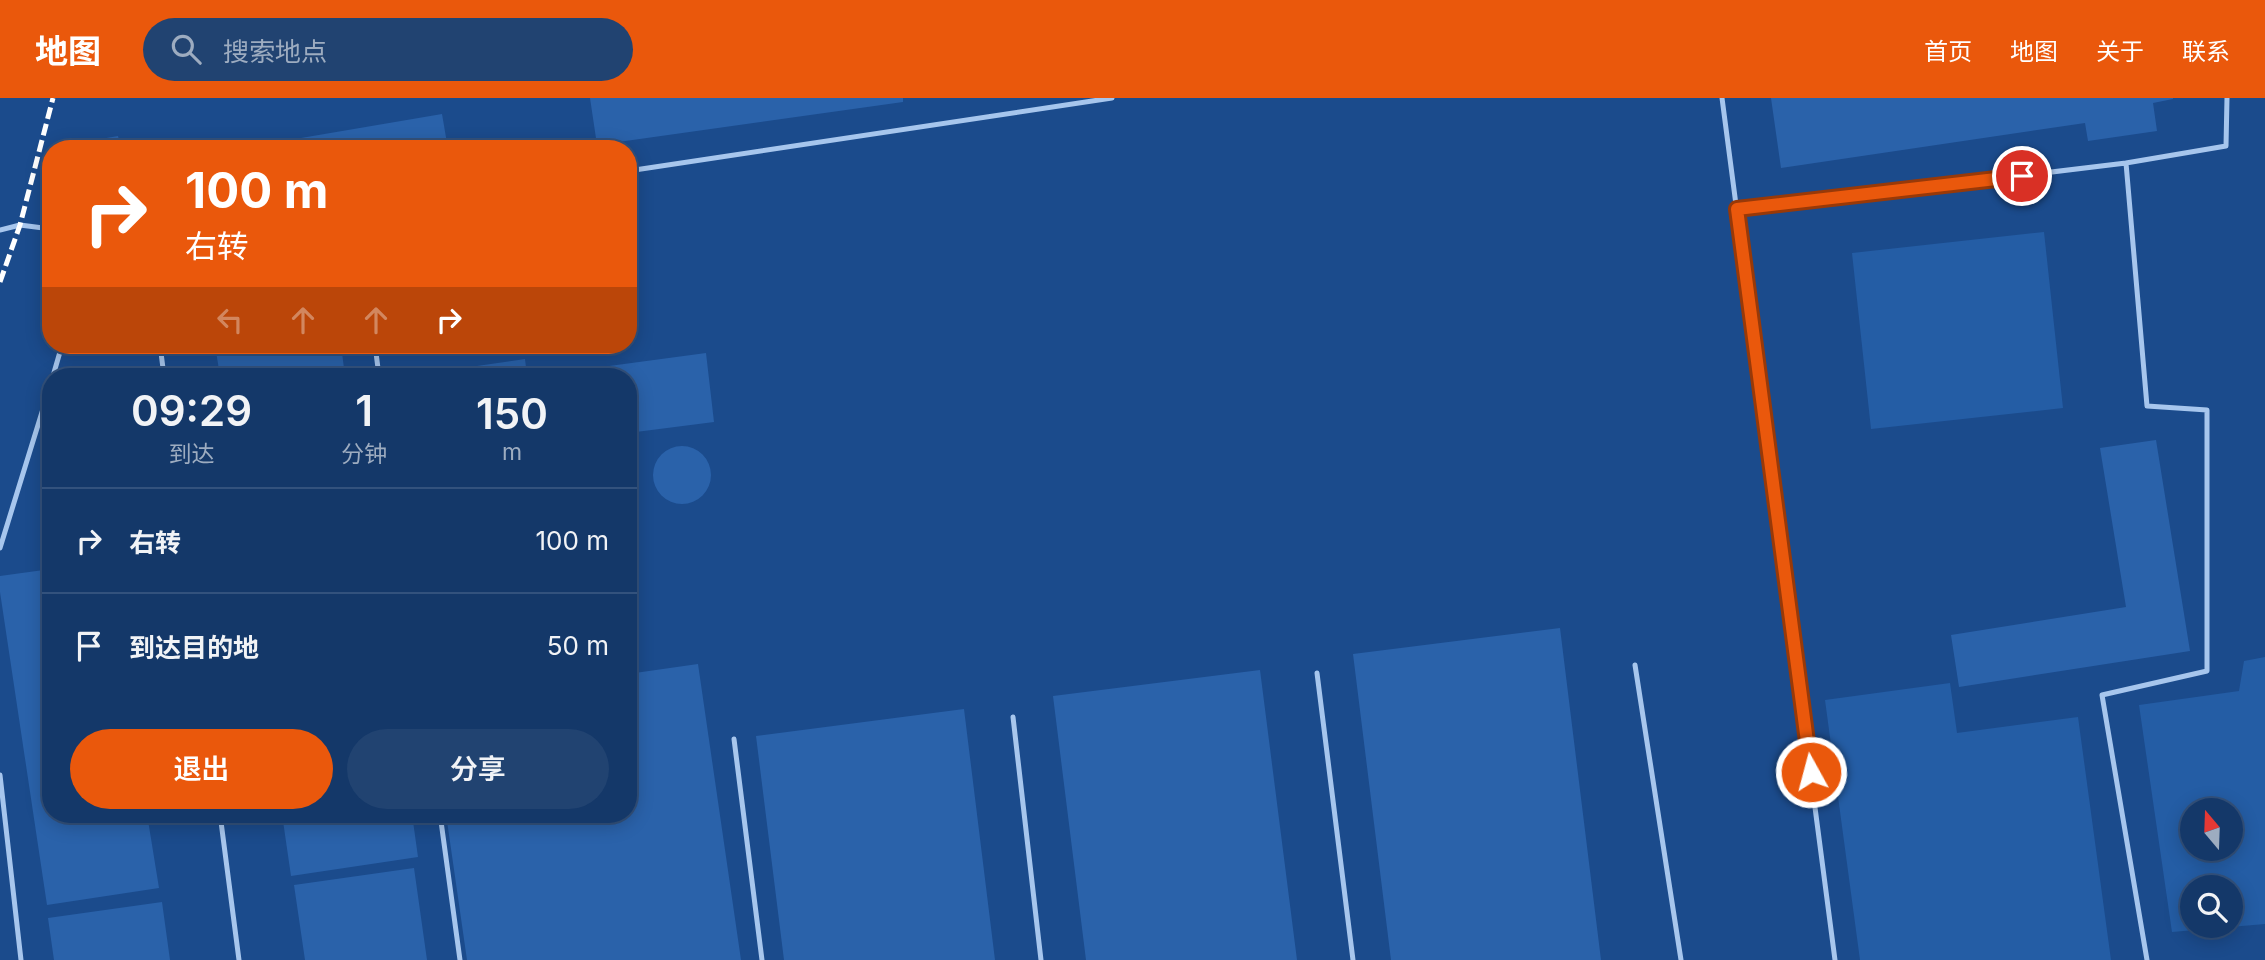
<!DOCTYPE html>
<html lang="zh">
<head>
<meta charset="utf-8">
<style>
	body { margin:0; font-family:Inter,"Noto Sans SC",sans-serif; background:#214371; color:#f1f3f6; height:100vh; display:flex; flex-direction:column; font-size:26px; white-space:nowrap }
	* { box-sizing:border-box; margin:0 }
	p { font-size:23px; color:#9dacc0 }
	.icon { flex:none; width:38px; height:38px; fill:none; stroke:currentColor; stroke-width:2; stroke-linecap:round; stroke-linejoin:round }
	.map { position:relative; flex:1; overflow:hidden }
	.drawer { position:absolute; left:42px; top:270px; width:595px; height:455px; display:flex; flex-direction:column; background:#143869; border-radius:28px; box-shadow:0 4px 18px #0003,0 0 0 2px #33527d }
	.drawer>* { flex:none }
	.guide { position:absolute; left:42px; top:42px; width:595px; height:214px; border-radius:28px; box-shadow:0 4px 18px #0003,0 0 0 2px #33527d; background:#ea580c; color:#fff; overflow:hidden }
	.needle { width:46px; rotate:341deg }
	.tools { position:absolute; left:2180px; top:700px; display:grid; gap:14px }
	.tools a { display:grid; place-items:center; width:63px; height:63px; border-radius:50%; background:#143869; box-shadow:0 4px 18px #0003,0 0 0 2px #33527d; font-size:35px }
	.pin { position:absolute; display:grid; place-items:center; width:60px; height:60px; color:#fff; margin:-30px; border:4px solid #fff; border-radius:50%; box-shadow:0 2px 7px #0007 }
	.me { position:absolute; width:77px; margin:-38px; rotate:353deg; stroke-linejoin:round; filter:drop-shadow(0 0 5px #0008) }
	.turn { display:flex; align-items:center; gap:24px; height:147px; padding:0 28px; font-size:32px }
	.turn .icon { width:91px; height:91px; stroke-width:2.5 }
	.turn b { display:block; font-size:49px; line-height:60px }
	.lanes { display:flex; align-items:center; height:66px; padding:0 28px; background:#0003; justify-content:center; gap:35px; direction:ltr }
	.lanes .off { opacity:.35 }
	.eta { display:flex; justify-content:space-evenly; align-items:center; height:119px; text-align:center }
	.eta b { font-size:42px; font-weight:600; line-height:49px }
	.action { display:flex; gap:14px; margin-top:auto; padding:14px 28px }
	.action a { flex:1; height:80px; border-radius:42px; background:#ea580c; color:#fff; font-size:28px; font-weight:600; line-height:80px; text-align:center }
	.action a+a { background:#214371; color:#f1f3f6 }
	ul { padding:0; list-style:none }
	li { display:flex; align-items:center; gap:21px; height:105px; padding:0 28px; border-top:2px solid #33527d }
	li div { flex:1 }
	li b { display:block; font-size:26px }
	li em { font-style:normal }
	header { display:flex; align-items:center; gap:42px; box-sizing:border-box; height:98px; padding:0 35px; background:#ea580c; color:#fff }
	header strong { font-size:33px }
	nav { display:flex; gap:38px; margin-inline-start:auto; font-size:24px }
	.search { width:490px; height:63px; background:#214371; display:flex; align-items:center; gap:18px; box-sizing:border-box; padding:0 24px; border-radius:38px; color:#9dacc0; font-size:26px }
	.map>svg:first-child { display:block }
</style>
</head>
<body>
<header>
<strong>地图</strong>
<div class="search"><svg class="icon" aria-label="search" viewBox="0 0 24 24"><circle cx="10" cy="10" r="6"/><path d="M15 15l6 6"/></svg>搜索地点</div>
<nav><a>首页</a><a>地图</a><a>关于</a><a>联系</a></nav>
</header>
<div class="map">
<svg width="2265" height="862" viewBox="0 0 2265 862">
	<rect width="100%" height="100%" fill="#1b4b8c"/>
	<!-- green -->
	<path fill="#245da5" fill-rule="evenodd" d="M2044,134L2063,310L1871,331L1852,155Z
		M2265,559V826L2172,834L2139,607L2239,593L2244,563ZM2193,712H2231V751H2193ZM2193,789H2231V828H2193Z
		M1950,585L1957,635L2078,619L2111,862H1860L1825,602Z"/>
	<!-- building -->
	<path fill="#2a62aa" d="M590,0H903V4L597,47Z
		M1771,0H2173V1L2153,5L2157,33L2088,43L2085,25L1781,70Z
		M442,16L448,51H248V49Z
		M118,38L121,51H84L83,44Z
		M215,247H341L345,278H220Z
		M706,255L714,324L628,335V278H573L572,273Z
		M525,261L527,278H435V274Z
		M2156,342L2190,553L1959,589L1951,537L2126,509L2100,350Z
		M653 377a29 29 0 1 1 58 0a29 29 0 1 1-58 0Z
		M51,471V716H147L159,790L47,807L0,494V478Z
		M1560,530L1601,862H1391L1353,556Z
		M698,566L741,862H467L446,716H628V576Z
		M1260,572L1297,862H1086L1053,598Z
		M964,611L995,862H784L756,638Z
		M282,716H412L418,759L291,778Z
		M414,770L427,862H305L294,787Z
		M162,804L170,862H54L48,820Z"/>
	<g fill="none" stroke-linecap="round" stroke-linejoin="round">
		<!-- service -->
		<path stroke="#a7c6ed" stroke-width="5" d="M1722,0L1835,862
			M2126,65L2226,48L2227,0
			M628,73L1112,0
			M1737,112L2126,65L2147,308L2207,312V573L2102,597L2147,862
			M0,132L20,127L51,131
			M160,247L164,278
			M375,247L379,278
			M53,278L62,247
			M0,450L51,285
			M1635,567L1681,862
			M1317,575L1353,862
			M1013,619L1041,862
			M734,641L762,862
			M0,677L21,862
			M220,716L239,862
			M440,716L460,862"/>
		<!-- rail -->
		<path stroke="#fff" stroke-width="5" stroke-dasharray="12 5" stroke-linecap="butt" d="M0,184L20,127L53,0"/>
	</g>
	<g fill="none" stroke-linecap="round" stroke-linejoin="round">
		<!-- route casing -->
		<g stroke="#983908" stroke-width="18">
			<path id="route" d="M1811,674L1737,111L2022,78"/>
		</g>
		<!-- route -->
		<use href="#route" stroke="#ea580c" stroke-width="12"/>
	</g>
</svg>
<div class="tools">
<a><svg class="needle" viewBox="-14 -14 28 28"><path d="M0-13l5 13h-10z" fill="#e53935"/><path d="M0 13l5-13h-10z" fill="#9dacc0"/></svg></a>
<a><svg class="icon" aria-label="search" viewBox="0 0 24 24"><circle cx="10" cy="10" r="6"/><path d="M15 15l6 6"/></svg></a>
</div>
<div class="pin" style="left:2022px;top:78px;background:#d93025"><svg class="icon" aria-label="arrive" viewBox="0 0 24 24"><path d="M6 21V4h12l-3 4 3 4H6"/></svg></div>
<svg class="me" style="left:1811px;top:674px" viewBox="-20 -20 40 40"><circle r="17" fill="#ea580c" stroke="#fff" stroke-width="3"/><path d="M0-11L8 9 0 5-8 9z" fill="#fff"/></svg>
<div class="guide">
<div class="turn"><svg class="icon" aria-label="right" viewBox="0 0 24 24"><path d="M7 20v-9h11M14 6l5 5-5 5"/></svg><div><b>100 m</b>右转</div></div>
<div class="lanes"><svg class="icon off" aria-label="left" viewBox="0 0 24 24"><path d="M17 20v-9H6M10 6l-5 5 5 5"/></svg><svg class="icon off" aria-label="ahead" viewBox="0 0 24 24"><path d="M12 20V5M6 11l6-6 6 6"/></svg><svg class="icon off" aria-label="ahead" viewBox="0 0 24 24"><path d="M12 20V5M6 11l6-6 6 6"/></svg><svg class="icon" aria-label="right" viewBox="0 0 24 24"><path d="M7 20v-9h11M14 6l5 5-5 5"/></svg></div>
</div>
<section class="drawer">
<div class="eta">
<div><b>09:29</b><p>到达</p></div>
<div><b>1</b><p>分钟</p></div>
<div><b>150</b><p>m</p></div>
</div>
<ul>
<li><svg class="icon" aria-label="right" viewBox="0 0 24 24"><path d="M7 20v-9h11M14 6l5 5-5 5"/></svg><div><b>右转</b></div><em>100 m</em></li>
<li><svg class="icon" aria-label="arrive" viewBox="0 0 24 24"><path d="M6 21V4h12l-3 4 3 4H6"/></svg><div><b>到达目的地</b></div><em>50 m</em></li>
</ul>
<div class="action"><a>退出</a><a>分享</a></div>
</section>
</div>
</body>
</html>
